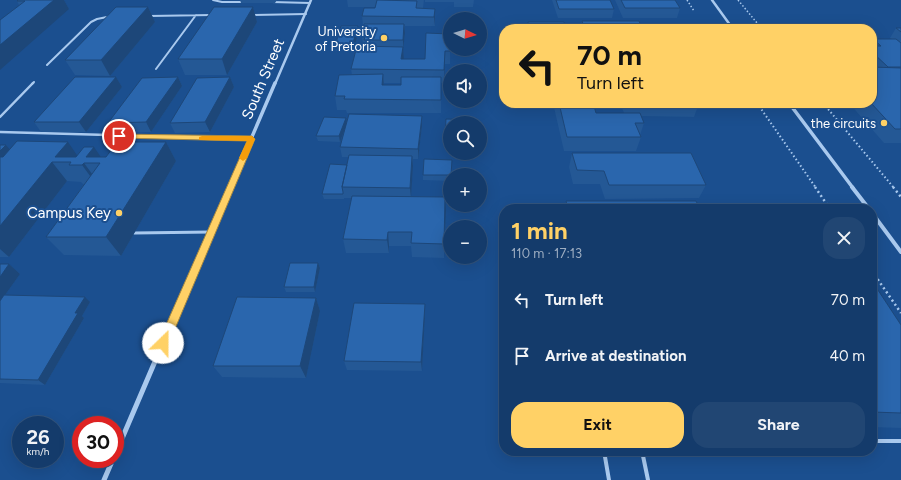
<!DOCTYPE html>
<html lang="en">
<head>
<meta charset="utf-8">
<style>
	body { margin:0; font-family:Figtree,sans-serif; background:#214673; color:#f1f3f6; height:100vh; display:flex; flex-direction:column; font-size:15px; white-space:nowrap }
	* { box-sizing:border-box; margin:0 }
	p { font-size:13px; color:#9dadc1 }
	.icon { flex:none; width:22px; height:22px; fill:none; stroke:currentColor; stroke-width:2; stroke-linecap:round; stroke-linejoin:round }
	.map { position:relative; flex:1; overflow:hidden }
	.details { position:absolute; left:499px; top:204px; width:378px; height:252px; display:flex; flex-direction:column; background:#143b6b; border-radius:16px; box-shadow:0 4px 16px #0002,0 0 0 1px #33557e }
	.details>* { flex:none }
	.banner { position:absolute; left:499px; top:24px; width:378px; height:84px; border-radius:16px; box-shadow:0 4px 16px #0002,0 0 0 1px #33557e; background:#ffd166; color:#111; overflow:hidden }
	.needle { width:26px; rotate:95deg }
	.controls { position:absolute; left:443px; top:12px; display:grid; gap:8px }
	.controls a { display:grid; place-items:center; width:44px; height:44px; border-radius:50%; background:#143b6b; box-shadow:0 4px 16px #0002,0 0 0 1px #33557e; font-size:20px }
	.speed { position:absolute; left:12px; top:416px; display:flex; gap:8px; font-size:20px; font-weight:700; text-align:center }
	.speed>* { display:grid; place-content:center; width:52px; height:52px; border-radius:50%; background:#143b6b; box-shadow:0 4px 16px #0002,0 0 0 1px #33557e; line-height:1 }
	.speed small { font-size:10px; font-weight:400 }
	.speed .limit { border:6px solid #d22; background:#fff; color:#111 }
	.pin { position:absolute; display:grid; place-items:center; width:34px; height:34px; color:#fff; margin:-17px; border:2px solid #fff; border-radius:50%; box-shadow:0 1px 4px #0007 }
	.me { position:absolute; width:44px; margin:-22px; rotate:23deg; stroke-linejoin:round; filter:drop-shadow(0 0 3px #0008) }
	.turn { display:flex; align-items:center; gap:14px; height:84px; padding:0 12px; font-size:18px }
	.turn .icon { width:52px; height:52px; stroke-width:2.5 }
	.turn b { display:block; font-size:28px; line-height:34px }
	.round { display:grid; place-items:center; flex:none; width:42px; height:42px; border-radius:16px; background:#214673 }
	.summary { display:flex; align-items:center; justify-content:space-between; height:68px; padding:0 12px }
	h1 { font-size:24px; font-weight:700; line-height:30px; color:#ffd166 }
	.button { display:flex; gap:8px; margin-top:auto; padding:8px 12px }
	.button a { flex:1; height:46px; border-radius:16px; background:#ffd166; color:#111; font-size:16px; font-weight:700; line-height:46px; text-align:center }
	.button a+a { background:#214673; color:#f1f3f6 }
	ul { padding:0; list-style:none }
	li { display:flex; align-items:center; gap:12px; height:56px; padding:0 12px }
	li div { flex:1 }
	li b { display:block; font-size:15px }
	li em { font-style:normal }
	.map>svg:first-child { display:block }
</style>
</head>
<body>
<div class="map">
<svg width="901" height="480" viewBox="0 0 901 480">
	<rect width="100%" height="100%" fill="#1b4f8f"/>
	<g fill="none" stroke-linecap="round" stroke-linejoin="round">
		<!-- path-far2 -->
		<path stroke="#a9c9ee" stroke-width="1.5" stroke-dasharray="1.5 2" stroke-linecap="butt" d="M687,0L694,11
			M738,0L762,29"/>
		<!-- path-far1 -->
		<path stroke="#a9c9ee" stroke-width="2" stroke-dasharray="1.5 2.5" stroke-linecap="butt" d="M757,103L816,188
			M823,103L894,188"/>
		<!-- path -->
		<path stroke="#a9c9ee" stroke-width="2.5" stroke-dasharray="2 3" stroke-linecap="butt" d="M815,187L830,209
			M893,187L901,197
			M872,271L901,313"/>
		<!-- lane-far3 -->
		<path stroke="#a9c9ee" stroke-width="2" d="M213,0L222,2H245
			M272,2L310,3
			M251,15L306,14
			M149,16L212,15
			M571,27H584
			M638,27L732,28
			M47,65L91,22L97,19L112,16
			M156,69L196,15
			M32,84L34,82"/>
		<!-- lane-far2 -->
		<path stroke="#a9c9ee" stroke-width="2.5" d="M0,117L33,83
			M0,132L252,139"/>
		<!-- lane-far1 -->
		<path stroke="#a9c9ee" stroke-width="3" d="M134,233L211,232"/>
		<!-- lane -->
		<path stroke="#a9c9ee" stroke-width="4" d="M872,441H901
			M604,451L609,480
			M642,451L648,480"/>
		<!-- street-far3 -->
		<path stroke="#a9c9ee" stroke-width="2.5" d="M712,0L733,29
			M275,84L311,0"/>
		<!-- street-far2 -->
		<path stroke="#a9c9ee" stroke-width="3.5" d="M789,103L853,188
			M230,188L275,83"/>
		<!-- street-far1 -->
		<path stroke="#a9c9ee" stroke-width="4" d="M852,187L869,209
			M872,213L901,252
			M174,318L230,187"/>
		<!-- street -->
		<path stroke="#a9c9ee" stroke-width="5" d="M115,455L174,317
			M104,480L113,459"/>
	</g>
	<!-- wall -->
	<path fill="#245895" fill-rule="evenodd" d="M18,0H64L69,9L19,5L17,1Z
		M240,0H277L275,3H241Z
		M347,0H424L423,8L435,9V26H405V33L403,50L404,59H425L450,34V64H445L444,83H441V113H347L346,110H337L335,96L352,75L351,69L365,46V43H363L361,33L363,26L362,16L376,7H348ZM384,83H401V85H384Z
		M425,0H474L473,7H454V2H425Z
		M552,0H610L614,9L612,18H558Z
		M615,0H675L680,8L677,18H623Z
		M148,7L155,22L110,76L75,75L65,60Z
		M253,7L257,22L227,75H185L178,59Z
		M582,21L642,29H580Z
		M896,28H901V143H884L849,103H872V41L873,39H892L890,38Z
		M359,31L353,51H336L335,46Z
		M116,77L122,87L86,132H41L34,122Z
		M178,77L182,86L151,132L114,133L108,123Z
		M230,77L234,87L210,132L175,133L170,123Z
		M553,103H593L596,113H624L620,103H696L698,106L694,117L641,116L644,123L640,135L641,137L636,151H564Z
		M347,123L340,142L318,141L316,136Z
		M450,123V142H445V137Z
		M422,126L418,159H413V166L411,197H445L446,211L444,258L412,257L411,246H389V253H346L343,239L352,198H344V199H324L322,194L347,165L349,157H342L340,147Z
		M166,142L176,161L121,256L64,255L46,237L84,184H83L81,182L67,181L9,257H0V145H6L9,150L106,157Z
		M572,153L706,185L699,198L605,199L600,184H573L569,167Z
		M423,175H450V181L423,180Z
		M566,201L700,209H564Z
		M318,263L320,268L315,292H286L284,287Z
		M0,264H9L20,274L5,295L90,302L82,316L84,318L45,385L0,383Z
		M872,281L901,325V428L872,427Z
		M316,298L320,311L306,378L222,377L213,366Z
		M425,313L422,371L347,370L344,361Z"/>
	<!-- shaded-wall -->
	<path fill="#1d4779" d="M54,0H64L69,9L0,70V45Z
		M148,7L155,22L110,76L101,60Z
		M253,7L257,22L227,75L222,59Z
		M435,9V26L434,17Z
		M404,24L405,33L403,50V40Z
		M358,26L359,31L353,51L352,46Z
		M403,47L404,60L401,59Z
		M445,51V64L444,83V70Z
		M383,74L384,88L382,85Z
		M116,77L122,87L86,132L79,122Z
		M178,77L182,86L151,132L146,122Z
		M230,77L234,87L210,132L205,122Z
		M422,116V126L418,159V149Z
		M346,118L347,123L340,142L339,136Z
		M68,142L81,161L71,162L55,157Z
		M166,142L176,161L121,256L106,237Z
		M6,145L22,164L0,163V151Z
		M94,147L107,166L86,157Z
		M412,156L413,166L411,198L410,188Z
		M52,162L67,181L9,257L0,249V226Z
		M84,163L98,182L96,184L82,165Z
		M445,197L446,211L444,258V244Z
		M388,232L389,246V253L387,240Z
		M318,263L320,268L315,292L314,287Z
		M9,264L20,274L0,302V277Z
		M85,297L90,302L82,316L84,318L45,385L38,380L75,313Z
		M316,298L320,311L306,378L300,366Z
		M425,304V313L422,371L421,362Z"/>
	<!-- building -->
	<path fill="#2a66ad" stroke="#1d4779" d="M18,0H54L0,45V20L25,1H17Z
		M377,0L417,1L416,8L435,9L434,17L362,16L364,8H375Z
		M556,0H610L614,9H559Z
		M621,0H675L680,8H625Z
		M116,7H148L101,60H65Z
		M214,7H253L222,59H178Z
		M582,21H639L642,29H585Z
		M528,22H564L566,29H529Z
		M364,24H404L403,40H364L366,33H361Z
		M341,26H358L352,46H335Z
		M800,27H840L842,29H802Z
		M896,28H901V32Z
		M426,33L450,34V51H445L444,70L351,69L357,46L403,47L401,59H425Z
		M873,39H896L901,43V67H888L872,52V46H881Z
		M872,67L901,68V129H895L871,103H872Z
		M383,74L382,85H401V77H441V100L344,99L345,96H335L339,75Z
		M75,77H116L79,122H34Z
		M178,77L146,122L108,123L142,78Z
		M230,77L205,122L170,123L197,78Z
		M559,103H593L596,113H640L644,123H635L641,137H567Z
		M627,103H696L698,106H628Z
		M349,114L422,116L418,149L340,147Z
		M324,117L346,118L339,136H316Z
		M446,119L475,120V123H450V137H445Z
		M17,141L68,142L55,157H76L84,147H94L86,157H106L117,142H166L106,237H46L100,163H84L82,165H69L71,162H52L0,226V157H3Z
		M0,145H6L0,151Z
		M572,153H691L706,185H609L604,171L577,170Z
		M349,155L412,156L410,188L342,187Z
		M424,159L452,160L451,175H423Z
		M330,164L347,165L342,187L343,192V194H322Z
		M352,196L445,197L444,244L411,243L412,232H388L387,240L343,239Z
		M566,201H696L700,209H568Z
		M290,263H318L314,287H284Z
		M0,264H9L0,277Z
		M872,281L901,325V413L872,412Z
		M4,295L85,297L75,313H78L38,380L0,379V301Z
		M237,297L316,298L300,366H213Z
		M354,303L425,304L421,362L344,361Z"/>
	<!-- route -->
	<path fill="#ffd166" stroke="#a68842" d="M117,134L252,136L255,139L169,343L167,347L163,348L159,347L158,343L247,141L119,138L116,136Z"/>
	<!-- slow -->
	<path fill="#f59e0b" d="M202,136H252L255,139L247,158L243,161L239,158L247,141L199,140V137Z"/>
	<!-- markers -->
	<g fill="#ffd166" stroke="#1b4f8f" stroke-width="1.5">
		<circle cx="384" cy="38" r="4"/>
		<circle cx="884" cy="123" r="4"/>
		<circle cx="119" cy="213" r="4"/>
	</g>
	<g text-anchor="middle" stroke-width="4" stroke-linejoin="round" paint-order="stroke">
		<!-- far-poi labels -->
		<g font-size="13" fill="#fff" stroke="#1b4f8f" text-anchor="end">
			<text x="376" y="36">University<tspan x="376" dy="15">of Pretoria</tspan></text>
			<text x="876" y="128">the circuits</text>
		</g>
		<!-- street labels -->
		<g font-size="15" fill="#fff" stroke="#1b4f8f">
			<text transform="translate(263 79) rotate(-67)" y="5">South Street</text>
		</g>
		<!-- poi labels -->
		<g font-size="15" fill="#fff" stroke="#1b4f8f" text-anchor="end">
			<text x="111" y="218">Campus Key</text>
		</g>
	</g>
</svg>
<div class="controls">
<a><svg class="needle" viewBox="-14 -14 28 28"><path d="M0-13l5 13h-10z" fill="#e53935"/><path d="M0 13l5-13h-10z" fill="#9dadc1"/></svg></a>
<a><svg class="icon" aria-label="sound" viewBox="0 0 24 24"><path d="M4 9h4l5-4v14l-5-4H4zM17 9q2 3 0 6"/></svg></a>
<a><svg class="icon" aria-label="search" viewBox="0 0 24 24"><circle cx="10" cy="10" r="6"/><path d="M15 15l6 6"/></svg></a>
<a>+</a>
<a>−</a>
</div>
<div class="speed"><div>26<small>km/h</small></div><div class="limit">30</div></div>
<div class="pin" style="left:119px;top:136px;background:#d93025"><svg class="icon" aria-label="arrive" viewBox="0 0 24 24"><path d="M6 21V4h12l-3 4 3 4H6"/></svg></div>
<svg class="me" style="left:163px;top:343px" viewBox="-20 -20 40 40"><circle r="19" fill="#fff"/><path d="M0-13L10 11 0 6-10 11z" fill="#ffd166"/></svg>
<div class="banner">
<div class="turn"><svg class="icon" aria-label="left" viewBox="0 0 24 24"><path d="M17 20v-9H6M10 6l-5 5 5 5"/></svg><div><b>70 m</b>Turn left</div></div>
</div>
<section class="details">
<div class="summary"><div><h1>1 min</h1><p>110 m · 17:13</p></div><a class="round"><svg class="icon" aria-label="close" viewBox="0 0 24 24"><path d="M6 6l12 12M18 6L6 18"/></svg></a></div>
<ul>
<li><svg class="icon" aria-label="left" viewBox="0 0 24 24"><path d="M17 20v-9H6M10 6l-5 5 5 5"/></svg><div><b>Turn left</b></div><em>70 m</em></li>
<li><svg class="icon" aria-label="arrive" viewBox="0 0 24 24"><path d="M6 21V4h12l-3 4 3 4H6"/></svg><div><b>Arrive at destination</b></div><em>40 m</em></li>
</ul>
<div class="button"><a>Exit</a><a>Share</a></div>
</section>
</div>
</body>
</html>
